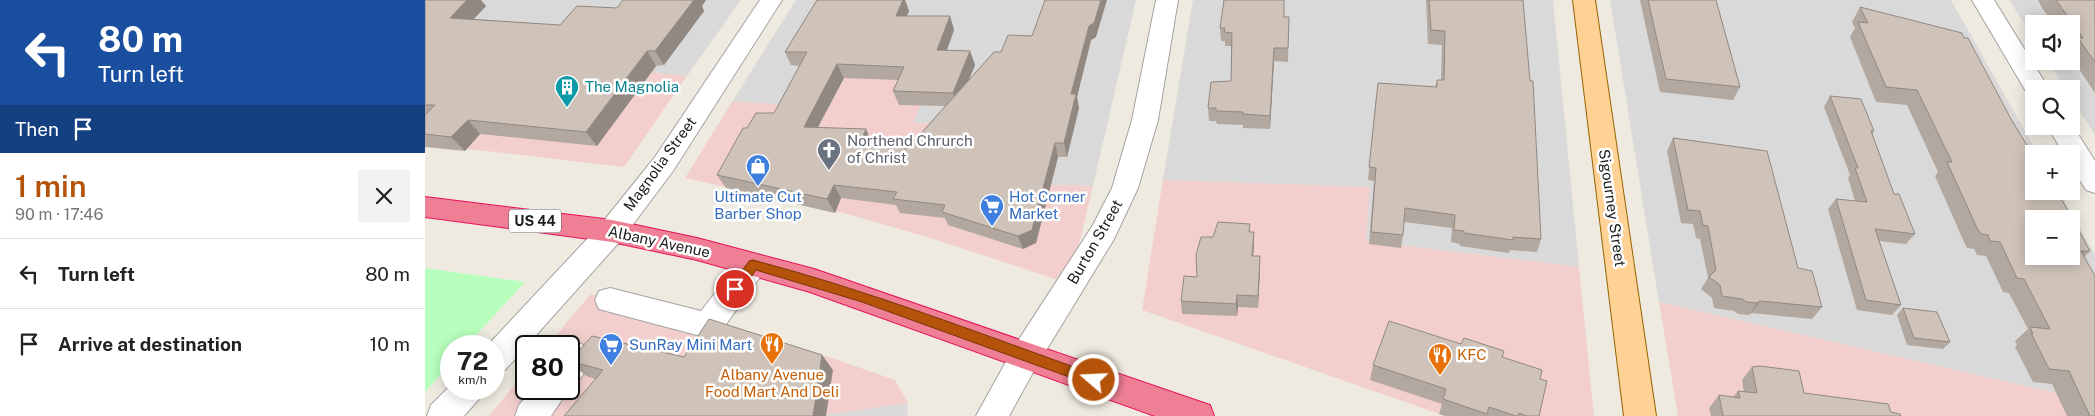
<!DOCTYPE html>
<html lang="en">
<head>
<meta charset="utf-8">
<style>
	body { margin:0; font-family:"Public Sans",sans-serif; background:#f2f2f2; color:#222; height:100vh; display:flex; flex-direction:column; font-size:19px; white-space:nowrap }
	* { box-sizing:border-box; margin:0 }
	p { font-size:16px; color:#767676 }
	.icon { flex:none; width:28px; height:28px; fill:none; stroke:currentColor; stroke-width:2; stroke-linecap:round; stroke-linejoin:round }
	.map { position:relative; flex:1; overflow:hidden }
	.panel { display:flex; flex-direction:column; background:#fff; width:425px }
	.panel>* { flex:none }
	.hud { background:#1a4fa0; color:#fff; overflow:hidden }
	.tools { position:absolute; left:1600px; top:15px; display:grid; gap:10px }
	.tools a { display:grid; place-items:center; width:55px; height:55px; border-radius:0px; background:#fff; box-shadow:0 2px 12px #0003; font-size:25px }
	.speed { position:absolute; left:15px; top:335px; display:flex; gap:10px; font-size:25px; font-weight:700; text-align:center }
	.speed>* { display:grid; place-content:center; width:65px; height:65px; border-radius:50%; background:#fff; box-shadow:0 2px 12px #0003; line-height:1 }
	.speed small { font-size:12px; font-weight:400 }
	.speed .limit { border:2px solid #111; border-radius:8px; background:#fff; color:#111 }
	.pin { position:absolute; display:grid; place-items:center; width:42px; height:42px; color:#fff; margin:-21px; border:2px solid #fff; border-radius:50%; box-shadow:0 1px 5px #0007 }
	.me { position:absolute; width:55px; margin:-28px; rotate:289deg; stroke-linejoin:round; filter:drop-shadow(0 0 4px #0008) }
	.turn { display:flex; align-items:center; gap:18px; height:105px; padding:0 15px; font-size:22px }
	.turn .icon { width:65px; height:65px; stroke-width:2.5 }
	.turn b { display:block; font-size:35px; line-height:42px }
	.then { display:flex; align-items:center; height:48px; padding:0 15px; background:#0003; gap:10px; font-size:19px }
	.round { display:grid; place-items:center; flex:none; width:52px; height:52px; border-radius:0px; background:#f2f2f2 }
	.headline { display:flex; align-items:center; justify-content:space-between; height:85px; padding:0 15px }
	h1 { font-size:30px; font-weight:600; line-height:38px; color:#b45309 }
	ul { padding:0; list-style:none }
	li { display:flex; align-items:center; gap:15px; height:70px; padding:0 15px; border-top:1px solid #e0e0e0 }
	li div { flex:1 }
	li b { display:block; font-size:19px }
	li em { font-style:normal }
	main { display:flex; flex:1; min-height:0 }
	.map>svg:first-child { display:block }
</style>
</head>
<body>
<main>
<section class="panel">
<div class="hud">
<div class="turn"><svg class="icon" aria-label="left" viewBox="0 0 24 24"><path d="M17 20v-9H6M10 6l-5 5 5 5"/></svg><div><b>80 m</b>Turn left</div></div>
<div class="then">Then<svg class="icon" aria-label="arrive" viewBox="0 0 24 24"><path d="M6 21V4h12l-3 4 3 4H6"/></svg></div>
</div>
<div class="headline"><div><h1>1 min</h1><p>90 m · 17:46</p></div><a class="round"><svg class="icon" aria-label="close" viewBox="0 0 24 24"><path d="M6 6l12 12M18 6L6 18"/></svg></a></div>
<ul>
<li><svg class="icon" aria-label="left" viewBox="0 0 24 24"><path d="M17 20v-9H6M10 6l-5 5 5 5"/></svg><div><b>Turn left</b></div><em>80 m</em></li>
<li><svg class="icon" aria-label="arrive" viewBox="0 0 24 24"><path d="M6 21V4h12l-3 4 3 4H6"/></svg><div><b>Arrive at destination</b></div><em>10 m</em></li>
</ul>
</section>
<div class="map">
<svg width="1670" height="416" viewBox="0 0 1670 416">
	<rect width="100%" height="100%" fill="#efeae0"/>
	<!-- residential -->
	<path fill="#dad9d9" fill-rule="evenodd" d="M0,0H316L262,76L120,63L35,27Z
		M371,0H711L668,186L532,182L552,125L488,123L506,80L404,106L307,102Z
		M768,0H1128L1154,267L941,241L944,187L738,180Z
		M1185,0H1526L1613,154H1609V191H1634L1670,255V402L1234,302ZM1609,219H1646V256H1609Z
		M1584,0H1670V135L1646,98V89H1641L1623,61H1646V24H1609V39Z
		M483,403L482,416H392Z"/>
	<!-- commercial -->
	<path fill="#f2cfcd" d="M121,63L262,76L199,167L0,144Z
		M419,77L506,80L488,123L552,125L533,182L668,186L648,270L638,278L630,279L512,240L419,213L260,178L307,102L404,106Z
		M738,180L945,187L941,241L1154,267L1169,416H1020L717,310Z
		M166,294L302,326L407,358L470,380L483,403L392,416H64L101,371V389H144V346H122Z
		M1234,302L1670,402V416H1253Z"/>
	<!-- park -->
	<path fill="#b8ffbd" d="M0,268L100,282L41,346H26V363L0,392Z"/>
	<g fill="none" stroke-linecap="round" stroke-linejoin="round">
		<!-- minor casing -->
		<g stroke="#a3a3a3" stroke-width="2">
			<path id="minor" d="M335,0H357L248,171L197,239L80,370L69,373V346H62L177,223L230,157Z
				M731,0H753L733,120L713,188L689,239L611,367L584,416H551L589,347L668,225L687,188L707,120Z
				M1547,0H1569L1624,89H1609V96L1603,95Z
				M1646,123L1670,161V193L1661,190L1646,166V154H1639L1622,126H1646Z
				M328,253L338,257L342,265L338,273L294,334L283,338L185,312L174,309L170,300L174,291L185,288L276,311L318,257Z
				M153,343L164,347L169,357L155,379L144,383V347Z
				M26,385V389H59L54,399L39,416H2L6,405Z
				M108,389L144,388V389L126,416H90L94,405Z"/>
		</g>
		<!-- major casing -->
		<g stroke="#946300" stroke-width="2">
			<path id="major" d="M1148,0H1170L1231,416H1199Z"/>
		</g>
		<!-- highway casing -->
		<g stroke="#e8125b" stroke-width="2">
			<path id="highway" d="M0,197L187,220L272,238L389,269L773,401L785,405L789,416H730L385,292L272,260L187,242L0,217Z"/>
		</g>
		<!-- minor -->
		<use href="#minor" fill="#fff" fill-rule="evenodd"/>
		<!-- major -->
		<use href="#major" fill="#ffd195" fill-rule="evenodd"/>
		<!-- highway -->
		<use href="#highway" fill="#ef7f94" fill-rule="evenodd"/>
	</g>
	<!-- wall -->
	<path fill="#b2a89f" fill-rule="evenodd" d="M0,0L61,6L48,19L135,25L192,8L198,0H281L277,6L279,11L239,65L231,66L172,146L55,134L40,151L0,147Z
		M392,0H480L484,11L482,16H525L529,30L522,50L545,51L550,65L543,81L576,52L671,37L666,40L652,97L654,108L642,157H633L611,243L598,249L523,225L520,218L475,213L471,205L416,198L410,213L301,188L292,175L322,128L349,113L375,66L366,65L360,52ZM419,78L473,80L468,91L474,105L520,106L482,149L447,145V143L393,127Z
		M1001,0H1098L1116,239L1112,252L1085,250L1084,253L1035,246V244L1026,242L1027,228L979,222L978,235L976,248L944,244L949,181L943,180L951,96L1010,87L1012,80H1016L1017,45L1003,44Z
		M1215,0H1291L1315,87L1308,100L1235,92Z
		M1613,0H1670V93L1646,57V24H1628L1617,8Z
		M1435,7L1586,119L1665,251L1659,257L1670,416H1642L1627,384L1608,382L1590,347L1592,345L1590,341L1603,329L1584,293L1578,292L1561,256L1552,255L1549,249L1542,248L1539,242L1510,176L1513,172L1482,105L1451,102L1425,37L1430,28L1427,22Z
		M859,17H864L863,62L849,61L845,129L818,128V125L792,124L791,121H784L783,108L806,81V46H800V41H796L795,28Z
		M1405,96L1449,131L1447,134L1469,194L1490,234L1481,244L1454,241L1476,305L1467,315L1432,310L1403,209L1411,199L1430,201L1423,178L1425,175L1399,107Z
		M1248,138L1373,268L1397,307L1387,319L1326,313L1324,315L1313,314L1309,311L1289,308L1287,298L1276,289L1283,278L1275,239L1271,238L1268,224L1256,223L1242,151Z
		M825,224V232L829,245L828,256L835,268L833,308L813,307L812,316L757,314L756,301L772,277L788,237Z
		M1478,308L1525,342L1518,349L1482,345L1472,315Z
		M259,357L408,370L170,379L161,376L144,361Z
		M1077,357L1115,379L1114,416H1020L1014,414L1017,404L945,380L948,365Z
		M1327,367L1379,393L1466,412L1476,416H1286L1284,408L1294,395L1308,397L1313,391L1319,392L1317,380Z"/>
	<!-- shaded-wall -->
	<path fill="#918882" d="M42,0H56L61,6L37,32L25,18Z
		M268,0H281L277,6L279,11L239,65L230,51Z
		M478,0H480L484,11L476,29L471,16Z
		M676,0H682L671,37L666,40L652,97L654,108L642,157L639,143L646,94L664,26Z
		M525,16L529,30L517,63L512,50Z
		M849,48V61L845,129V116Z
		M222,51L231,66L172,146L161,132Z
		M545,51L550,65L533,107L528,93Z
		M412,64L419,78L386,140L379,127Z
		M43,120L55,134L40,151L26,137Z
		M441,129L447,143L441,157L435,143Z
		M630,143L633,157L611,243L598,249L593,236Z
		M409,185L416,198L410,213L402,199Z
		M829,232V245L827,268V256Z
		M835,256V268L833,308V296Z
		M812,295L813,307L812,316L811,304Z
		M1335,301L1326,313L1324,315L1332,303Z
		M397,355L408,370L401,416H388Z"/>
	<!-- building -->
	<path fill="#cfc3b9" stroke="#918882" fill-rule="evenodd" d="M0,0H42L25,18L135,25L152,6L192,8L198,0H269L230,51H222L161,132L43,120L26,137L0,134V115L10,105H0Z
		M392,0H478L471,16H525L512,50L545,51L528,93L468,91L479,67L412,64L379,127L441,129L435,143L482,149L569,52H576L583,35L607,36L620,0H676L669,23L664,26L646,94H651L639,143H630L607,230L593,236L517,212L520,205L468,199L472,192L409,185L402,199L292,175L318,128H322L331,113H349L382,52H360Z
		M799,0H859V17H864L863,48H849L845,116L818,114V112L791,111V108H783L786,82L806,81L807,33L799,32L800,28H795Z
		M1004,0H1098L1105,81H1108L1116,239L1088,237V240L1039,233V231L1029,230L1030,215L980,208L978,235L946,232L951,168L944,167L953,83L1012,87V80H1019L1020,31L1006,30Z
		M1223,0H1291L1315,87L1241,79Z
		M1631,0H1670V62L1653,38H1658Z
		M1435,7L1537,33L1539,38H1543L1586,119L1609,157V191H1632L1665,251H1656L1670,276V416H1665L1644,371L1624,369L1606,333L1608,334L1605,327L1625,329L1599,279L1592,278L1575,242L1565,241L1563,235L1556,234L1552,228L1522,162H1527L1492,90L1461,87L1433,22L1443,23ZM1609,219H1646V256H1609Z
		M1405,96L1436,99L1449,131H1446L1469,194H1474L1490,234L1450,229L1476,305L1441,300L1411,199L1442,202L1430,168H1433Z
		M1248,138L1342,151L1373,268L1387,271L1397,307L1335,301L1332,303L1321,302L1317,299L1297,296L1295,285L1284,277L1291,270L1283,226L1278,225L1275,211L1263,210Z
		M793,222L825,224L824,232H829L827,256H835L833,296L812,295L811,304L756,301L759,276L772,277L771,255L776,237H788Z
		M1478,308L1512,312L1525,342L1489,338Z
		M284,319L397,355L388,416H139L178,370L144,361L167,336L259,357Z
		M964,321L1036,344L1039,338L1079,351L1077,357L1117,370L1115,379L1122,381L1114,416H1102L1094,413L1093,416H1091L1064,407L1062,414L1018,399L1021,389L948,365Z
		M1335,366L1374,371L1379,393L1463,404L1466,412L1475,414L1476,416H1298L1294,395L1315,398L1313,391L1332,393L1327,367Z"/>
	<!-- route -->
	<path fill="#b45309" stroke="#753606" d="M328,260C446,291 559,335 674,376L675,380L674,385L669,386L437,302L331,270L315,293H306L304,289L306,286L324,261Z"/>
	<!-- icons -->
	<defs>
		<g id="building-pin" transform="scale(1.25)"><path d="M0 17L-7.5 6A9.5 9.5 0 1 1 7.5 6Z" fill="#0f9aa8" stroke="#fff"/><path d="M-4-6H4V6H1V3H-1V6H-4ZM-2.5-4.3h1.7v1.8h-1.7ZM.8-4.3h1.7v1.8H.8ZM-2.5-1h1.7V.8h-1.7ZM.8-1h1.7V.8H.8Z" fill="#fff"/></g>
		<g id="church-pin" transform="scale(1.25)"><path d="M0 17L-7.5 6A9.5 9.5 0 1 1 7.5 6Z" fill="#6b7280" stroke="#fff"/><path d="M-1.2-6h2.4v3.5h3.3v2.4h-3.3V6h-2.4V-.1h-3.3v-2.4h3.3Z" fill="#fff"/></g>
		<g id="shop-pin" transform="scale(1.25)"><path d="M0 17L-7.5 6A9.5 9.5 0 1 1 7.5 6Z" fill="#3f7fe0" stroke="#fff"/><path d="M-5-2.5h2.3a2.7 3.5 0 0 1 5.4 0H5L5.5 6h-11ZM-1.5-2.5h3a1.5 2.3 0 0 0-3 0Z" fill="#fff"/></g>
		<g id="supermarket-pin" transform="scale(1.25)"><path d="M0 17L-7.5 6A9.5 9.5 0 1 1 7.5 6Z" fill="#3f7fe0" stroke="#fff"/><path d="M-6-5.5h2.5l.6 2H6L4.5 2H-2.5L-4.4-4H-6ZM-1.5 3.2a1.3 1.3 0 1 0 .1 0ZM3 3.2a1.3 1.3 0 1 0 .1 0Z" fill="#fff"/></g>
		<g id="restaurant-pin" transform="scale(1.25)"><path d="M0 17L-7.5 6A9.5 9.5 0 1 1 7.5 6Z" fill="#e8710a" stroke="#fff"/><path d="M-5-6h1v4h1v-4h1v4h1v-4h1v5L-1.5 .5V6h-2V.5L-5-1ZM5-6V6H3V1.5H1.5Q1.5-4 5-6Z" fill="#fff"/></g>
	</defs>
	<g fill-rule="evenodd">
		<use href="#building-pin" x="142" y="87"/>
		<use href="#church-pin" x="404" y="150"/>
		<use href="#shop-pin" x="333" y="166"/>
		<use href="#supermarket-pin" x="567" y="206"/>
		<use href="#restaurant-pin" x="347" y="344"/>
		<use href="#supermarket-pin" x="186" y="345"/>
		<use href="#restaurant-pin" x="1015" y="355"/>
	</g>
	<g text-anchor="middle" stroke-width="5" stroke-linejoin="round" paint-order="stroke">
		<!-- shield labels -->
		<rect fill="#fff" stroke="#606060" stroke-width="1" x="84" y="209.5" width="52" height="23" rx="4"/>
		<g font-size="14" font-weight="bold" fill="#1c1c1c">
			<text x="110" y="226">US 44</text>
		</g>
		<!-- culture labels -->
		<g font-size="15" fill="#0d838f" stroke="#fff" text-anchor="start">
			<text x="160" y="92">The Magnolia</text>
		</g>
		<!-- worship labels -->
		<g font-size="15" fill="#5b616d" stroke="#fff" text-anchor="start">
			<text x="422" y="146">Northend Chrurch<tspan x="422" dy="17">of Christ</tspan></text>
		</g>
		<!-- street labels -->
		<g font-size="15" fill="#1c1c1c" stroke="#fff">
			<text transform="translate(235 164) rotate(-54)" y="5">Magnolia Street</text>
			<text transform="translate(1187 208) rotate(82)" y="5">Sigourney Street</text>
			<text transform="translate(234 242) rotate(12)" y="5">Albany Avenue</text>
			<text transform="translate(670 242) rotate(-60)" y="5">Burton Street</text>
		</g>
		<!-- shop labels -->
		<g font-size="15" fill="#366cbe" stroke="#fff" text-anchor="start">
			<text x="333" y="202" text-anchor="middle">Ultimate Cut<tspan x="333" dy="17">Barber Shop</tspan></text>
			<text x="584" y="202">Hot Corner<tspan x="584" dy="17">Market</tspan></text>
			<text x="204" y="350">SunRay Mini Mart</text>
		</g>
		<!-- food labels -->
		<g font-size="15" fill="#c56008" stroke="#fff" text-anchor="start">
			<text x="1032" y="360">KFC</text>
			<text x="347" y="380" text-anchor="middle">Albany Avenue<tspan x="347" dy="17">Food Mart And Deli</tspan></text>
		</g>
	</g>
</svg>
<div class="tools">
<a><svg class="icon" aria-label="sound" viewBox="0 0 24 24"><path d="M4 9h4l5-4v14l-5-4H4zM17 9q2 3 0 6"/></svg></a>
<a><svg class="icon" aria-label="search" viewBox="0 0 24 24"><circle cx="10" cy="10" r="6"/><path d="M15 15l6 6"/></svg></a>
<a>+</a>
<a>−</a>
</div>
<div class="speed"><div>72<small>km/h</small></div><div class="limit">80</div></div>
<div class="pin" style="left:310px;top:289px;background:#d93025"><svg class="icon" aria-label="arrive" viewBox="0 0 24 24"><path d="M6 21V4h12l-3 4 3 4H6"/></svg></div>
<svg class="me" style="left:669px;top:380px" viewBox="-20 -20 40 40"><circle r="17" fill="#b45309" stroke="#fff" stroke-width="3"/><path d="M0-11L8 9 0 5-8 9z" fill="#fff"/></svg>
</div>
</main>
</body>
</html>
